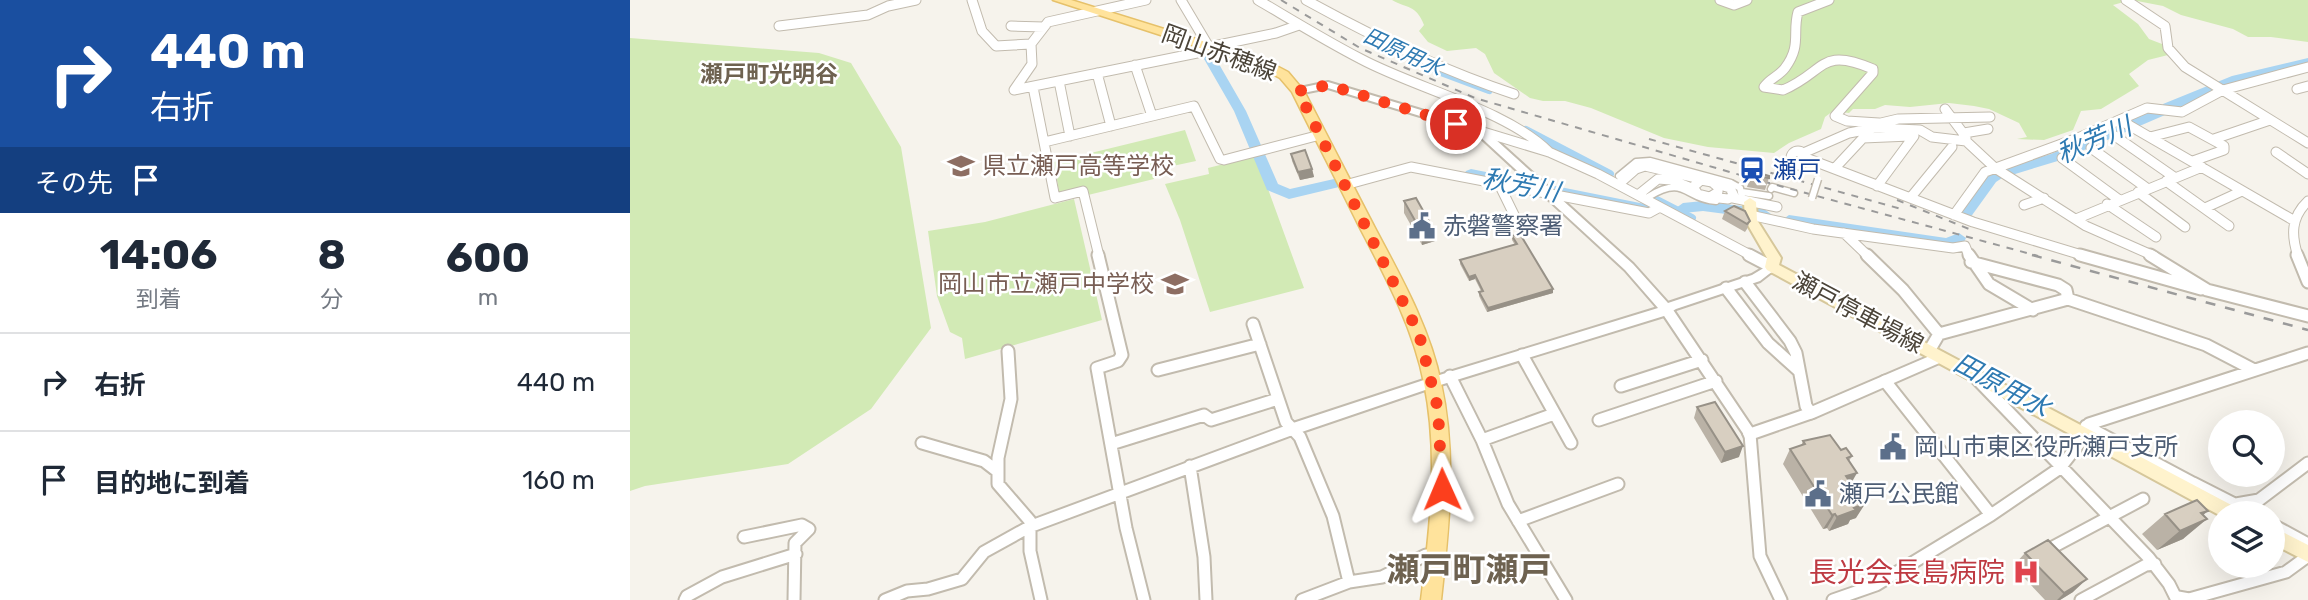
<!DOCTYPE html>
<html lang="ja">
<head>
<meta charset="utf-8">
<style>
	body { margin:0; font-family:Rubik,"Noto Sans JP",sans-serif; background:#f6f6f7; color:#1f2937; height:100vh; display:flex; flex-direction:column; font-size:26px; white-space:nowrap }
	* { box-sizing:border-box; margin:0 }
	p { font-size:23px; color:#747a83 }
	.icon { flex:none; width:38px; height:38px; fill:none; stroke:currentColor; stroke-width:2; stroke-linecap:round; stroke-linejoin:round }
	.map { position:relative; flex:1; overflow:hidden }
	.sheet { display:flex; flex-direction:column; background:#fff; width:630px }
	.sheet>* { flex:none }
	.banner { background:#1a4fa0; color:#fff; overflow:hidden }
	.fabs { position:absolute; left:1578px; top:410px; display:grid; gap:14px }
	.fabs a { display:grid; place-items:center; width:77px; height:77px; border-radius:50%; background:#fff; box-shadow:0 7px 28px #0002; font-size:35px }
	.pin { position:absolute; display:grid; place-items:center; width:60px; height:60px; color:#fff; margin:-30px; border:4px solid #fff; border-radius:50%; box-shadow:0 2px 7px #0007 }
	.me { position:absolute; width:77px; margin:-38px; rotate:359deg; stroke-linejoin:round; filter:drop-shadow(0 0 5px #0008) }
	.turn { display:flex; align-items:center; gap:24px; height:147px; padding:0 35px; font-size:32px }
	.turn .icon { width:91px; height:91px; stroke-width:2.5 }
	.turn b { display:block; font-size:49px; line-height:60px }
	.then { display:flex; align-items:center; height:66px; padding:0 35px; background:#0003; gap:14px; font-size:26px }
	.eta { display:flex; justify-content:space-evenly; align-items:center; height:119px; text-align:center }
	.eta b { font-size:42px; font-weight:700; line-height:49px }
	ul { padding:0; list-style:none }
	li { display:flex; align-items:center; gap:21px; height:98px; padding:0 35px; border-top:2px solid #e0e1e3 }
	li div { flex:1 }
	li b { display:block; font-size:26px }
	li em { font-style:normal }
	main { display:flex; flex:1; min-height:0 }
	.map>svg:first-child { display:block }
</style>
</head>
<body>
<main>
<section class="sheet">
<div class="banner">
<div class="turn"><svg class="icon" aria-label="right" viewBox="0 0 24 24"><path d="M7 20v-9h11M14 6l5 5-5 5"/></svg><div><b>440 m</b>右折</div></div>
<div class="then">その先<svg class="icon" aria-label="arrive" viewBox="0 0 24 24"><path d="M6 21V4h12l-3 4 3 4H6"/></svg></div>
</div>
<div class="eta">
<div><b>14:06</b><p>到着</p></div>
<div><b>8</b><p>分</p></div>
<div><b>600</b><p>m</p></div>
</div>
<ul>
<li><svg class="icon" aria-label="right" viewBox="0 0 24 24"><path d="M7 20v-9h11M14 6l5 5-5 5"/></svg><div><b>右折</b></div><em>440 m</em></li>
<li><svg class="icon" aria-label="arrive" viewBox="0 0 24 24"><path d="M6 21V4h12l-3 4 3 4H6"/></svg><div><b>目的地に到着</b></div><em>160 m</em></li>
</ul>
</section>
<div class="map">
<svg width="1678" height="600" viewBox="0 0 1678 600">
	<rect width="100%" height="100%" fill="#f6f3ec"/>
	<!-- green -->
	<path fill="#d2eab5" d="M762,0H1501L1483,5L1508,24L1519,39L1532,44L1538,55L1518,60L1499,74L1509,86L1471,109L1451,111L1443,130L1414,140L1387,139L1397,137L1389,123L1359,109L1344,106L1319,103L1280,107L1255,105L1245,109H1223L1219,113L1203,111L1195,117L1191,129L1159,143L1144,153L1078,147L1034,138L961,108L935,101H913L900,98L864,73L855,54L846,48L817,51L798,42L789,31L794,25C786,4 777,9 762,0Z
		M1502,0H1678V42L1641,37H1618L1603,29L1551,15L1533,6Z
		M0,38L189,53L221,63L271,147L301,328L241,409L158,464L15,486L0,491Z
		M555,130L566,161L524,170V179L458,195L455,186L429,192L424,162Z
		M626,156L674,288L580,312L550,220L535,184L579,174L578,168Z
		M444,199L472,320L335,359L332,338L320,332L307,296L298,231L355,222Z"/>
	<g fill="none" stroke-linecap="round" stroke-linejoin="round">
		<!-- canal -->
		<path stroke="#a9d4f2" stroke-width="8" d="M745,40L803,69L859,90
			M896,130L980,174
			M1023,198L1062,218"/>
		<!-- river -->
		<path fill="#a9d4f2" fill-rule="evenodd" d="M576,48L582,52L616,111L648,184L660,189L704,179L709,181L711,184L709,187L659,199L637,190L604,111L570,52Z
			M1678,58V66L1610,82L1543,110H1535V115L1431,160L1372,178L1366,182L1340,218H1330L1328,215L1356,176L1362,172L1421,154L1525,109H1533V104L1602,76Z
			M841,169L1015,204L1022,209L1015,214L836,177L834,174L836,171Z
			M1073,201L1134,209L1141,214L1134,219L1073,211L1053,213L1046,208L1053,203Z
			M1159,215L1316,238L1329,233L1336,238L1332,246L1316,248L1154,224L1152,220Z"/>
		<!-- pedestrian casing -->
		<g stroke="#c2bbae" stroke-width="9">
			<path id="pedestrian" d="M1166,163L1162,172L1168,174
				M989,176L1006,162L1020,161L1101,183L1110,188L1112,197
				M1141,189L1142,187L1164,193
				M1112,192L1139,196
				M1018,197C1056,174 1054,199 1086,201"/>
		</g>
		<!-- minor-far1 casing -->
		<g stroke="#c2bbae" stroke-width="11">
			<path id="minor-far1" d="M342,0L352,31L366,46L401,44L402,64L384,90L572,52L579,47L646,33L669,25
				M551,0L579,47
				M628,0C662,20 696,41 731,59C785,88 877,110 919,152
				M676,0C743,37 811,70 884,94
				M1090,0L1104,5L1117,0
				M1199,0L1168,12C1162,33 1172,45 1155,68C1149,76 1139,79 1134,87L1153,90C1196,72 1189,46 1243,69V73L1205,116L1217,121L1249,123
				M1496,0L1535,26L1538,48L1555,67L1678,143
				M149,26L238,15L258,6L286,0
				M381,26L414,27
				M401,44L418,22L516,0
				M467,73L481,126
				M429,81L440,136
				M403,87L425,198L453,191L469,256
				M1667,89L1678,86
				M1315,109L1336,137V141
				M522,116L564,106L590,159L594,160L690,135
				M1490,120L1663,220
				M1251,123L1268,119L1360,117
				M850,131L919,152L968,174L1122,256
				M1334,133L1358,129
				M1485,136L1544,177
				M1520,137L1559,127L1594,146V150L1563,161
				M1584,139L1640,120
				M414,142L522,116L505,65
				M1461,148L1518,189
				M1161 158a7 7 0 1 1 14 0a7 7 0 1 1-14 0Z
				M1646,152L1678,174
				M1171,154L1219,133L1245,128L1290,130L1302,137L1336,141L1365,168L1456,226L1524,256
				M1176,158L1343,222L1455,256
				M1432,158L1488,199
				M1205,168L1233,138L1280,136
				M1071,180L1082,182L1088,187V192L1080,197L1068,194L1063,187Z
				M1536,181L1599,226
				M869,184L892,231
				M989,184L1006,169L1015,166L1075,180
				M715,185L781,167L1019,213L1030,207
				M1247,186L1284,136
				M1508,192L1555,227
				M1008,195L1028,179L1041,180L1064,189
				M1080,197L1098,199L1104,196L1100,188L1083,183
				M1281,197L1322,147
				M1103,198L1147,207
				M1477,204L1526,237
				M1394,205L1414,198
				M1575,208L1612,191
				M1120,215L1183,229L1323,248L1335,246L1339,256
				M1324,215L1355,172L1448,138L1517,108L1552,112L1593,90L1678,67
				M1446,219L1572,167
				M1214,233L1238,256
				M1668,256C1661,235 1661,217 1678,201"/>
		</g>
		<!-- minor casing -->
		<g stroke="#c2bbae" stroke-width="15">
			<path id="minor" d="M468,255L492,355L488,361L467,368L496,528L514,600
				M1119,255L1142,267
				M1237,255L1273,290L1309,334
				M1339,255L1359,284L1403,310
				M1450,255L1571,289
				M1520,255L1577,290L1678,316
				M1667,255L1678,282
				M1341,262L1428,285L1436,290L1438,299
				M1115,282L1160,341L1166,353L1176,406L1181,413
				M1096,288L1138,343L1169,371
				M1036,309L1120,434L1130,556L1151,600
				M623,324L656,422L670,437L703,516L719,582
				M378,351L381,399L368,458V484L400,521V551L411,600
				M1299,351L1309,334L1438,299L1576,345L1624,370
				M892,355L941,443
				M528,370L630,344
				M820,376L852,440L878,504L936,600
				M1344,376L1519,558L1539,584L1547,600
				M1255,381L1361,515
				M991,386L1072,360
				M969,420L1086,381
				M1456,426L1563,483L1561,491
				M852,440L924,414
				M292,443L354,461L367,471
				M481,444L574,415L581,420L648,399
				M560,466L574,557L576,600
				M1563,483L1622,513
				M1606,504L1629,500L1678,463
				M888,521L988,484
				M1643,525L1678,544
				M114,537L172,525L179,529L165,543L164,600
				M1421,548L1513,499
				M1548,597L1559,599L1656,572L1678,556
				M55,600L57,596L92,577L166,554
				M255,600L277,591L298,589L332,579L354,552L399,527L660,430
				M672,600L719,582L752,577L796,555H807
				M1203,600L1246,585L1361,515L1430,468L1454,437L1452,433L1459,424L1678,353
				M1451,600L1516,565L1525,564"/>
		</g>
		<!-- tertiary casing -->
		<g stroke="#c2bbae" stroke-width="4">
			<path id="tertiary" d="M698,82L854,129L1003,264L1038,303L1122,275L1142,263L1148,267L1130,281L1046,309L1034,316L804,387L660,436L655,434L653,430L655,426L660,424L803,377L1028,308L995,270L846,133L698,88L668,94L663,91L665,89Z
				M1309,352L1314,353L1315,357L1314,361L1186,417L1120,440L1115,438L1113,434L1115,430L1176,409Z"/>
		</g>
		<!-- secondary casing -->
		<g stroke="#d6c79b" stroke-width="4">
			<path id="secondary" d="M1120,198L1126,202L1127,220L1151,258L1149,265L1607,508L1609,513H1591V516L1137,270L1135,267L1137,258L1115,220L1114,202Z
				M1643,527L1678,545V562L1643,544Z"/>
		</g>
		<!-- primary casing -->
		<g stroke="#e6c16a" stroke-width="3">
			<path id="primary" d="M423,0H441L637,61L658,72L674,91C698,137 721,182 745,228C771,277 800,328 811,383C827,455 819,528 811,600H791C800,528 809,455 794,383C783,327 755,276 729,226C707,181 684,137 662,92L650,78L629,67Z"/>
		</g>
		<!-- pedestrian -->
		<use href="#pedestrian" stroke="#fff" stroke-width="6"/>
		<!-- minor-far1 -->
		<use href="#minor-far1" stroke="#fff" stroke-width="9"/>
		<!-- minor -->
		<use href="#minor" stroke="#fff" stroke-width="11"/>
		<!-- tertiary -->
		<use href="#tertiary" fill="#fff" fill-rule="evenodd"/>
		<!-- secondary -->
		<use href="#secondary" fill="#fff3cd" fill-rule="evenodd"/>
		<!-- primary -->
		<use href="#primary" fill="#ffe39c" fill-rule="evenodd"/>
		<!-- rail-far1 -->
		<path stroke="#9a9a9a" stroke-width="2" stroke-dasharray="7 7" stroke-linecap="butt" d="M651,0L730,48L845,98L1117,177L1408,256
			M1019,139L1275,210
			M1267,200L1339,229"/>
		<!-- rail -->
		<path stroke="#9a9a9a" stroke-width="2.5" stroke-dasharray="10 10" stroke-linecap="butt" d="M1402,255L1678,330"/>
		<!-- pedestrian-bridge casing -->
		<g stroke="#c2bbae" stroke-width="9" stroke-linecap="butt">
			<path id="pedestrian-bridge" d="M1182,198L1188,179"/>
		</g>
		<!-- pedestrian-bridge -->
		<use href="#pedestrian-bridge" stroke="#fff" stroke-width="6"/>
	</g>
	<!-- wall -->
	<path fill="#bab2a6" d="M661,154L682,169L684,177L670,180L662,161Z
		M1121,175L1139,178L1135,190L1117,187Z
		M774,201L805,241L792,245L774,213Z
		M1095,211L1120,221L1117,229L1115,232L1092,219Z
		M882,236L923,293L857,312L849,296V292L851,291L845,279L839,281L830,264V260L885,245L882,240Z
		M1067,407L1109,457L1091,463L1064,418Z
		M1173,441L1211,450L1222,456L1219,461L1221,484L1226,518L1220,520L1218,524L1199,531L1197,528L1193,529L1153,464L1160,449L1171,446Z
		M1535,514L1573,515L1553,539L1527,550L1512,534Z
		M1395,553L1443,592L1430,600H1415L1383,566Z"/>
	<!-- shaded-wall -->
	<path fill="#979187" d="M682,169L684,177L670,180L668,172Z
		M804,230L805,241L792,245V233Z
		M845,275V279L839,281V277Z
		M923,289V293L857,312L858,308Z
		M1113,446L1109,457L1091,463L1095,452Z
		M1227,473L1219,487L1216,476Z
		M1235,504L1226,518L1220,520L1218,524L1199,531L1207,517L1224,508Z
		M1578,511L1559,527L1577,519L1553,539L1527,550L1571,513Z
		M1205,514L1197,528L1193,529L1202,515Z
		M1457,579L1443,592L1430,600H1427L1434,593Z"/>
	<!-- building -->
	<path fill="#d8cfc1" stroke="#979187" stroke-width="2" d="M675,150L682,169L668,172L661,154Z
		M1123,171L1139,176V178L1121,175Z
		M786,198L804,230L792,233L774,201Z
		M1104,206L1115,211L1120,221L1117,224L1095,211Z
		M890,234L923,289L858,308L849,292L853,291L845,275L839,277L830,260L887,244L882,236Z
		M1085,402L1113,446L1095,452L1067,407Z
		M1200,435L1211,450L1216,448L1222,456L1217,458L1227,473L1216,476L1235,504L1224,508L1226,510L1207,517L1205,514L1202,515L1160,449L1175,444L1173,441Z
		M1567,500L1578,511L1571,513L1577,519L1550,531L1535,514Z
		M1418,540L1457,579L1434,593L1395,553Z"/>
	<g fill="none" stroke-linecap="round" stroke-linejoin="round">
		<!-- route -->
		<path stroke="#fc3f1d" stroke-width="12" stroke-dasharray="0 21.6" d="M812,489L808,409L789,334L668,91L698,85L826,124"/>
	</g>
	<!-- icons -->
	<defs>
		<g id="school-bare" transform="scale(2.1)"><path d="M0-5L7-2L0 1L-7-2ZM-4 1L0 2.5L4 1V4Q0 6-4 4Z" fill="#8d6e63" stroke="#fff" stroke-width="2.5" paint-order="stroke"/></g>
		<g id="station-bare" transform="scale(2.1)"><path d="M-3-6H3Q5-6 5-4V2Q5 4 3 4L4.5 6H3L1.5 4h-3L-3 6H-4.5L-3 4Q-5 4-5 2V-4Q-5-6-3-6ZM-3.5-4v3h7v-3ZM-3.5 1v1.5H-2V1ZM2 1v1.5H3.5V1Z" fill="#1a4fb4" stroke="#fff" stroke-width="2.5" paint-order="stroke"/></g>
		<g id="civic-bare" transform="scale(2.1)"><path d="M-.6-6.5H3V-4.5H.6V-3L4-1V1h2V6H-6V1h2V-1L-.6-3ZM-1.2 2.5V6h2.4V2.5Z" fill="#5c6f8a" stroke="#fff" stroke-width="2.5" paint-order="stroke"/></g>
		<g id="hospital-bare" transform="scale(2.1)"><path d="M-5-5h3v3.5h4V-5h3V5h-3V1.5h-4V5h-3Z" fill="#e0444e" stroke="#fff" stroke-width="2.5" paint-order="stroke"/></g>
	</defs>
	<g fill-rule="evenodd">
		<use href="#school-bare" x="331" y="166"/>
		<use href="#station-bare" x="1122" y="170"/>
		<use href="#civic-bare" x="792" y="226"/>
		<use href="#school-bare" x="545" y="284"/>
		<use href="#civic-bare" x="1263" y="447"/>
		<use href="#civic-bare" x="1188" y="494"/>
		<use href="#hospital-bare" x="1396" y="572"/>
	</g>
	<g text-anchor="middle" stroke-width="5" stroke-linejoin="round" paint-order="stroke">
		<!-- far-water labels -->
		<g font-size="21" font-style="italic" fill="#2e7ab2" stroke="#fff">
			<text transform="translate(773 52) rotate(25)" y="7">田原用水</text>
		</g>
		<!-- far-quarter labels -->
		<g font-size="23" font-weight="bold" fill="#6e6250" stroke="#fff">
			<text x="139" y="82">瀬戸町光明谷</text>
		</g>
		<!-- street labels -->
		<g font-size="24" fill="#4b4439" stroke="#fff">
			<text transform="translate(589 53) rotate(20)" y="8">岡山赤穂線</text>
			<text transform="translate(1228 313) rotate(28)" y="8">瀬戸停車場線</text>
		</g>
		<!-- education labels -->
		<g font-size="24" fill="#785e54" stroke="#fff" text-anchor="start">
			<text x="352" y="174">県立瀬戸高等学校</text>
			<text x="524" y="292" text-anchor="end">岡山市立瀬戸中学校</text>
		</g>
		<!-- transit labels -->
		<g font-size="24" fill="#164399" stroke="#fff" text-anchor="start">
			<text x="1143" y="178">瀬戸</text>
		</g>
		<!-- service labels -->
		<g font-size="24" fill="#4e5e75" stroke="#fff" text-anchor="start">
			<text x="813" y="234">赤磐警察署</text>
			<text x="1284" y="455">岡山市東区役所瀬戸支所</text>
			<text x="1209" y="502">瀬戸公民館</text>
		</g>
		<!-- water labels -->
		<g font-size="26" font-style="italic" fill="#2e7ab2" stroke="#fff">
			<text transform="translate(1464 140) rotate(-23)" y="9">秋芳川</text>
			<text transform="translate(891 185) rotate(11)" y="9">秋芳川</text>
			<text transform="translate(1372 385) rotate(28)" y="9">田原用水</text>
		</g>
		<!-- near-health labels -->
		<g font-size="28" fill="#be3a42" stroke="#fff" text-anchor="end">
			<text x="1375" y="582">長光会長島病院</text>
		</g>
		<!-- near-quarter labels -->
		<g font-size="33" font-weight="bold" fill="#6e6250" stroke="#fff">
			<text x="839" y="581">瀬戸町瀬戸</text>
		</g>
	</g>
</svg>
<div class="fabs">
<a><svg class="icon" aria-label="search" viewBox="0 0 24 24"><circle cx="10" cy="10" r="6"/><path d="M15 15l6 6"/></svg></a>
<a><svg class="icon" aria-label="layers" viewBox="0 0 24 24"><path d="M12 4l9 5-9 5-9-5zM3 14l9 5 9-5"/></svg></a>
</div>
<div class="pin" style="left:826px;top:124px;background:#d93025"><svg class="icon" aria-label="arrive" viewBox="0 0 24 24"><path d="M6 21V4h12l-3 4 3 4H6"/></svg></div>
<svg class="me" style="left:812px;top:489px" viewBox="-20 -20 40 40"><path d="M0-17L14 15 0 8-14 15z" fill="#fc3f1d" stroke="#fff" stroke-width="4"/></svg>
</div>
</main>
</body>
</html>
